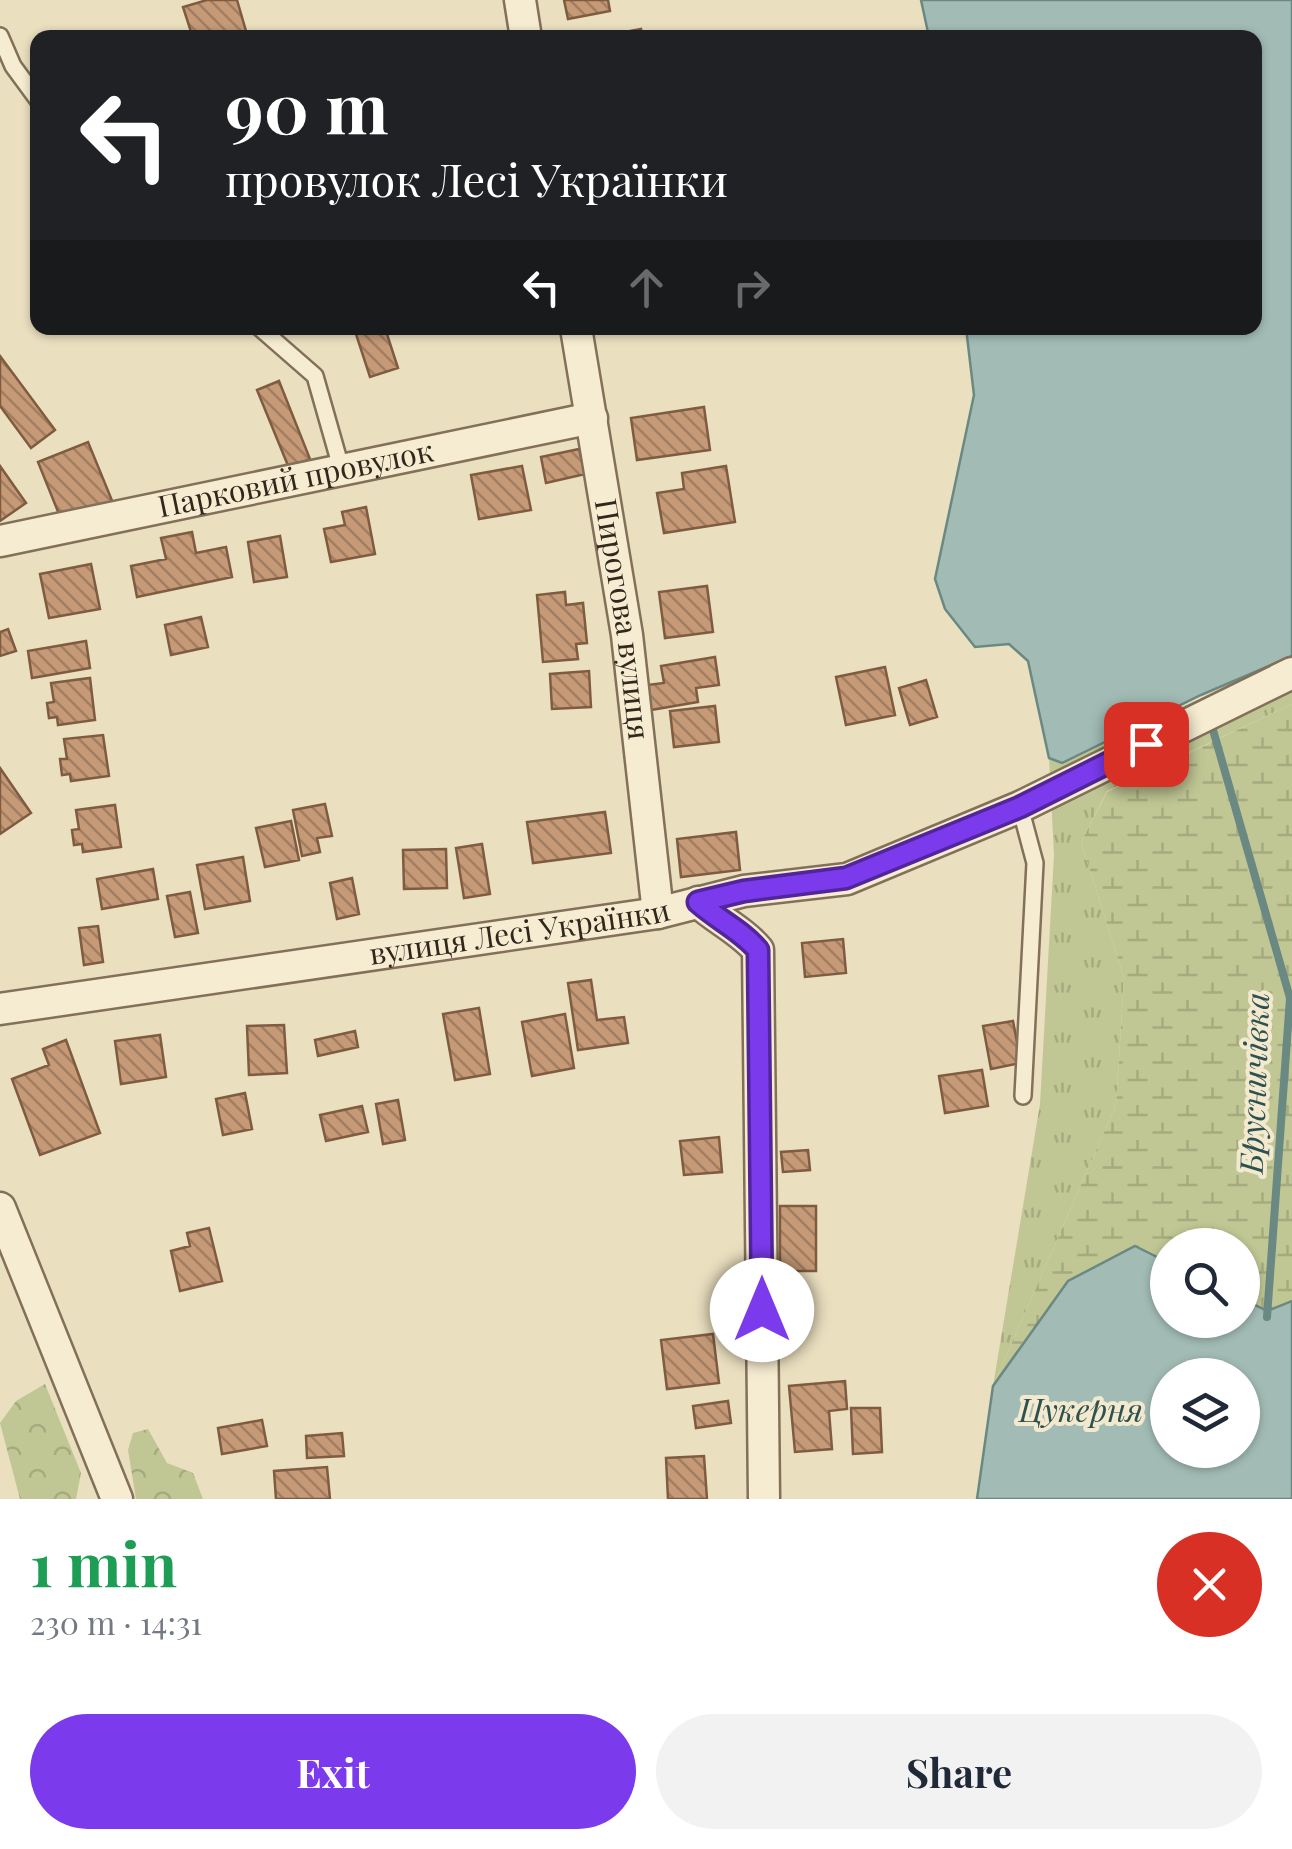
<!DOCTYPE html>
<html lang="en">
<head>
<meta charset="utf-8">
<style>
	body { margin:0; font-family:"Playfair Display",serif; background:#f2f2f3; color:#1f2937; height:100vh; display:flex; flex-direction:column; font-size:38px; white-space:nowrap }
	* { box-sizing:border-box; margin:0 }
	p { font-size:32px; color:#747a83 }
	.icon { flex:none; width:55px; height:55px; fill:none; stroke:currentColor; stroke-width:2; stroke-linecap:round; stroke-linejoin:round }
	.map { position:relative; height:1499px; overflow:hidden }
	.drawer { display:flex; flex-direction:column; background:#fff; flex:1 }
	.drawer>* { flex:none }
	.banner { position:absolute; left:30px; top:30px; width:1232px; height:305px; border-radius:20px; box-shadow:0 2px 8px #0004; background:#202124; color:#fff; overflow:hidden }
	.controls { position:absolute; left:1150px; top:1228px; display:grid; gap:20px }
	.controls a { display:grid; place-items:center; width:110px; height:110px; border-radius:50%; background:#fff; box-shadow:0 2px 8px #0004; font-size:50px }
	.pin { position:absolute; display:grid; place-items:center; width:85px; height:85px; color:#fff; margin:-42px; border-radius:20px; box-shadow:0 5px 15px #0006 }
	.me { position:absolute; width:110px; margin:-55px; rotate:0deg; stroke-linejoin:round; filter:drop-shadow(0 0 8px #0008) }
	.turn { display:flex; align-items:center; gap:35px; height:210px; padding:0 30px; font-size:45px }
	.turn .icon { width:130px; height:130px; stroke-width:2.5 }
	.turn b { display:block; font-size:70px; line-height:85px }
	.lanes { display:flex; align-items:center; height:95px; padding:0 30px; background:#0003; justify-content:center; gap:50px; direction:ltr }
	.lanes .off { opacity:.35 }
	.round { display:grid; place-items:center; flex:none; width:105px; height:105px; border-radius:52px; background:#f2f2f3 }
	.headline { display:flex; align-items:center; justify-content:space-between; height:170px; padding:0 30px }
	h1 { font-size:60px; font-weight:700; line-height:75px; color:#1e9e55 }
	.primary-button { display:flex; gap:20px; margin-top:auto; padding:20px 30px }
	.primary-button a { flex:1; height:115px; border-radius:60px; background:#7c3aed; color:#fff; font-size:40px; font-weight:700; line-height:115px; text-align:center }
	.primary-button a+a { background:#f2f2f3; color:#1f2937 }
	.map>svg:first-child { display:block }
</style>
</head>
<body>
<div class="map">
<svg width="1292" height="1499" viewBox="0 0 1292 1499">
	<defs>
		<pattern id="grass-tufts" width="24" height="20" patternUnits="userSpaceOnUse" patternTransform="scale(2.5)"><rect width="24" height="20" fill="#c0c794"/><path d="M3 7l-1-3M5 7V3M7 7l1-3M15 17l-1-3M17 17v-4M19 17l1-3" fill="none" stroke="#a5ab7f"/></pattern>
		<pattern id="forest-crowns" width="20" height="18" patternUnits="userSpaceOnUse" patternTransform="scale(2.5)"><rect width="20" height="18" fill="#c0c794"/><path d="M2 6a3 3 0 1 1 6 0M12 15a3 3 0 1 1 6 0" fill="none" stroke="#a5ab7f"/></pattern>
		<pattern id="wetland-marsh" width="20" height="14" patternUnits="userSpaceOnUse" patternTransform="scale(2.5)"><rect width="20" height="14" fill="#c0c794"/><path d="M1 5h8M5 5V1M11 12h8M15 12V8" fill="none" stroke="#a5ab7f"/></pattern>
		<pattern id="building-back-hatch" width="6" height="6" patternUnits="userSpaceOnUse" patternTransform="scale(2.5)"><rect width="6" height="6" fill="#c69a77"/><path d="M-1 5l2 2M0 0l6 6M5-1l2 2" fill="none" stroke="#a17e61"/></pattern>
	</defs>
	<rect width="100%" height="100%" fill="#eadfbf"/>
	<!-- grass -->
	<path fill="url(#grass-tufts)" d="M1292,656V704L1107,791L1081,842L1124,978L1116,1105L993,1386L1040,1104L1054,855L1049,758L1062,763Z"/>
	<!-- forest -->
	<path fill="url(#forest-crowns)" d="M45,1384L81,1473L76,1499H20L0,1423L16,1401Z
		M148,1429L167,1463L193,1473L203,1499H136L128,1450L133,1433Z"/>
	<!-- wetland -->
	<path fill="url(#wetland-marsh)" d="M1292,704V1301L1267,1311L1243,1299L1242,1245H1168L1167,1262L1135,1247L1068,1281L993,1386L1116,1105L1124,978L1081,842L1107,792Z"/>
	<!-- water -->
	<path fill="#a2bcb5" stroke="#6a8982" stroke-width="2.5" fill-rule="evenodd" d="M921,0H1292V656L1201,695L1062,763L1049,758L1028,661L1009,644L975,647L945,609L935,579L974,395L966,328H1255V38L929,37Z
		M1135,1246L1167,1262L1168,1320H1242L1243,1299L1267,1311L1292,1301V1499H977L993,1386L1068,1281ZM1168,1375H1242V1450H1168Z"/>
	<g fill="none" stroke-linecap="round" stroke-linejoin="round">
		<!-- stream -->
		<path stroke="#6a8982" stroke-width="8" d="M1211,723L1290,998L1267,1317"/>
	</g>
	<!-- building -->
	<path fill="url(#building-back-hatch)" stroke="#7f5b40" stroke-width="2.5" d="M207,0H237L248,38H193L183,7Z
		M564,0H608L610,11L568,19Z
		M641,29L642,38H608V35Z
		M354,328H385L398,368L370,377Z
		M0,356L55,430L31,448L0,406Z
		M279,381L310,459L289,468L257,390Z
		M704,407L710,450L637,460L631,418Z
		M88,442L113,503L63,524L38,462Z
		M579,449L585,474L546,483L541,457Z
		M0,466L26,503L0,521Z
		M522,466L531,510L479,519L471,475Z
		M726,466L735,522L664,533L657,493L684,489L682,473Z
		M366,507L375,554L331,562L324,529L345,525L342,512Z
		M192,532L196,553L226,547L232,577L137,597L131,566L166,559L161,538Z
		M280,536L287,577L254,582L248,542Z
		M91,564L100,609L49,618L40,574Z
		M707,586L713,632L665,638L659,592Z
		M565,592L566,605L583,603L587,643L576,644L578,659L543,662L537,595Z
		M201,617L208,647L171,655L165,625Z
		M8,629L16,651L0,656V632Z
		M86,641L90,668L32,678L28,651Z
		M715,657L719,685L696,688L698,702L651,710L647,685L664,683L661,666Z
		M885,667L895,715L846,725L836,677Z
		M589,671L591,707L552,709L550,674Z
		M90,678L95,720L58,725L57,717L49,718L47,703L54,702L51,683Z
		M926,680L937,717L910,725L899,688Z
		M715,706L719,742L674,747L670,711Z
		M103,735L109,776L71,781L70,774L62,775L60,759H67L64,739Z
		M0,768L31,813L0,834Z
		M325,804L332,836L317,838L320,852L302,856L293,810Z
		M115,805L121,847L83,852L82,844L74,845L72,830L79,829L76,810Z
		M605,812L611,853L533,863L527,822Z
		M291,821L299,860L265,867L256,828Z
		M736,832L740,870L681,877L677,839Z
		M482,844L490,894L464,898L456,848Z
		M446,849L447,888L404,889L403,850Z
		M243,857L250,901L205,909L197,865Z
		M153,869L158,899L102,909L97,879Z
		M352,878L359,914L337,919L330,883Z
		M190,892L198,933L175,937L167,896Z
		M98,926L103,962L84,965L79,928Z
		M843,939L846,973L805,977L802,943Z
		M591,980L597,1020L624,1017L628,1043L578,1050L568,983Z
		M479,1008L490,1074L455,1080L443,1014Z
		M565,1014L574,1068L532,1076L522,1022Z
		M1013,1021L1021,1063L991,1069L983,1026Z
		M284,1025L287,1073L249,1075L247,1026Z
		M355,1031L358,1047L318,1056L315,1040Z
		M160,1035L166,1077L121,1084L115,1041Z
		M66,1040L100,1133L40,1155L12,1079L49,1065L43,1049Z
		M982,1070L988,1106L945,1113L939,1076Z
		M245,1093L252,1129L223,1135L216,1099Z
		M398,1100L405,1140L383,1144L376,1104Z
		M362,1106L368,1132L326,1141L320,1115Z
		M719,1137L722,1172L684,1175L680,1141Z
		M808,1150L810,1170L783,1172L781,1152Z
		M780,1206H816V1271H780Z
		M209,1228L222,1281L180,1291L171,1251L190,1246L187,1233Z
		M713,1334L719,1383L667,1389L661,1340Z
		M845,1381L847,1409L829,1411L832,1449L795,1452L789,1386Z
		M728,1401L731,1423L696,1428L693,1406Z
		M851,1408H880L882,1452L853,1454Z
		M262,1420L267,1446L222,1454L218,1428Z
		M342,1433L344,1456L307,1458L306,1436Z
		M704,1456L707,1499H668L666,1458Z
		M327,1467L330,1499H276L274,1471Z"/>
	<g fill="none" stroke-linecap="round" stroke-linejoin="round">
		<!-- lane casing -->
		<g stroke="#827059" stroke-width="20">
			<path id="lane" d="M0,36L13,66L38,100
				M260,328L315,376L342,471
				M1020,807L1035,863L1023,1096"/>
		</g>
		<!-- street casing -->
		<g stroke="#827059" stroke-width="35">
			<g id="street">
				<path d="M520,0L526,38"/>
				<path id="s1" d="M576,328L627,635L658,913"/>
				<path id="s2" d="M0,541L592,418"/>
				<path d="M698,902C718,920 741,930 758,950L764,1499"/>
				<path id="s3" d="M0,1009L658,913L744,891L847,879L1020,807L1292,673"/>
				<path d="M0,1208L117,1499"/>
			</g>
		</g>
		<!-- lane -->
		<use href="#lane" stroke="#f6ecd1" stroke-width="15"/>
		<!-- street -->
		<use href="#street" stroke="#f6ecd1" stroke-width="30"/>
	</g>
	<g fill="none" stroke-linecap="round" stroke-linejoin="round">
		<!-- route casing -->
		<g stroke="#51269a" stroke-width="25">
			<path id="route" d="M762,1310L758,950C741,930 718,920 698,902L744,891L846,878L1020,807L1146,744"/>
		</g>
		<!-- route -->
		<use href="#route" stroke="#7c3aed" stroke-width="18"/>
	</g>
	<g text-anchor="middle" stroke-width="8" stroke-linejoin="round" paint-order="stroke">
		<!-- street labels -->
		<g font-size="30" fill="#32271c" stroke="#f2e9ce">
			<text dy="10" stroke="none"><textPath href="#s2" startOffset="302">Парковий провулок</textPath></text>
			<text dy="10" stroke="none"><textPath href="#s1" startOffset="295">Пирогова вулиця</textPath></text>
			<text dy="10" stroke="none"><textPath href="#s3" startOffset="525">вулиця Лесі Українки</textPath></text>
		</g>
		<!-- water labels -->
		<g font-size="32" font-style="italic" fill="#2c5150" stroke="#f2e9ce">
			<text transform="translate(1255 1083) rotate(-88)" y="11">Брусничівка</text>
			<text x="1081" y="1422">Цукерня</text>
		</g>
	</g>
</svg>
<div class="controls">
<a><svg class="icon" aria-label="search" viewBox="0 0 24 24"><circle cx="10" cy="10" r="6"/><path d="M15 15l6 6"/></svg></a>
<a><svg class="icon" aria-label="layers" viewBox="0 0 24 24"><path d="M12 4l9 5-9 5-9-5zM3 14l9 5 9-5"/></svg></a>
</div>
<div class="pin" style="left:1146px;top:744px;background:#d93025"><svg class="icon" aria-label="arrive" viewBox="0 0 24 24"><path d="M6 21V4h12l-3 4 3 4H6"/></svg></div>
<svg class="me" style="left:762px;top:1310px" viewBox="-20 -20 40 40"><circle r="19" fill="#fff"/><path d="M0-13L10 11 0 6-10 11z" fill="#7c3aed"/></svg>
<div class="banner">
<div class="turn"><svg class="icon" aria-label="left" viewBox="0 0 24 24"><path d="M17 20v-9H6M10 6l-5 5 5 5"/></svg><div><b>90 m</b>провулок Лесі Українки</div></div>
<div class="lanes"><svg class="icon" aria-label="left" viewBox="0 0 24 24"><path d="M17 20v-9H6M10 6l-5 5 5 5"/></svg><svg class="icon off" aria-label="ahead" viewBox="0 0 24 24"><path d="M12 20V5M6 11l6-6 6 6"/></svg><svg class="icon off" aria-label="right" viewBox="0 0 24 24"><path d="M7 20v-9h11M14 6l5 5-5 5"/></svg></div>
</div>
</div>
<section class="drawer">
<div class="headline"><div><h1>1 min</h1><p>230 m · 14:31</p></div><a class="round" style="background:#d93025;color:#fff"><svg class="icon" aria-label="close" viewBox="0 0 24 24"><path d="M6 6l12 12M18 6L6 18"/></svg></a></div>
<div class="primary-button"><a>Exit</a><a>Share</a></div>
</section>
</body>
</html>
